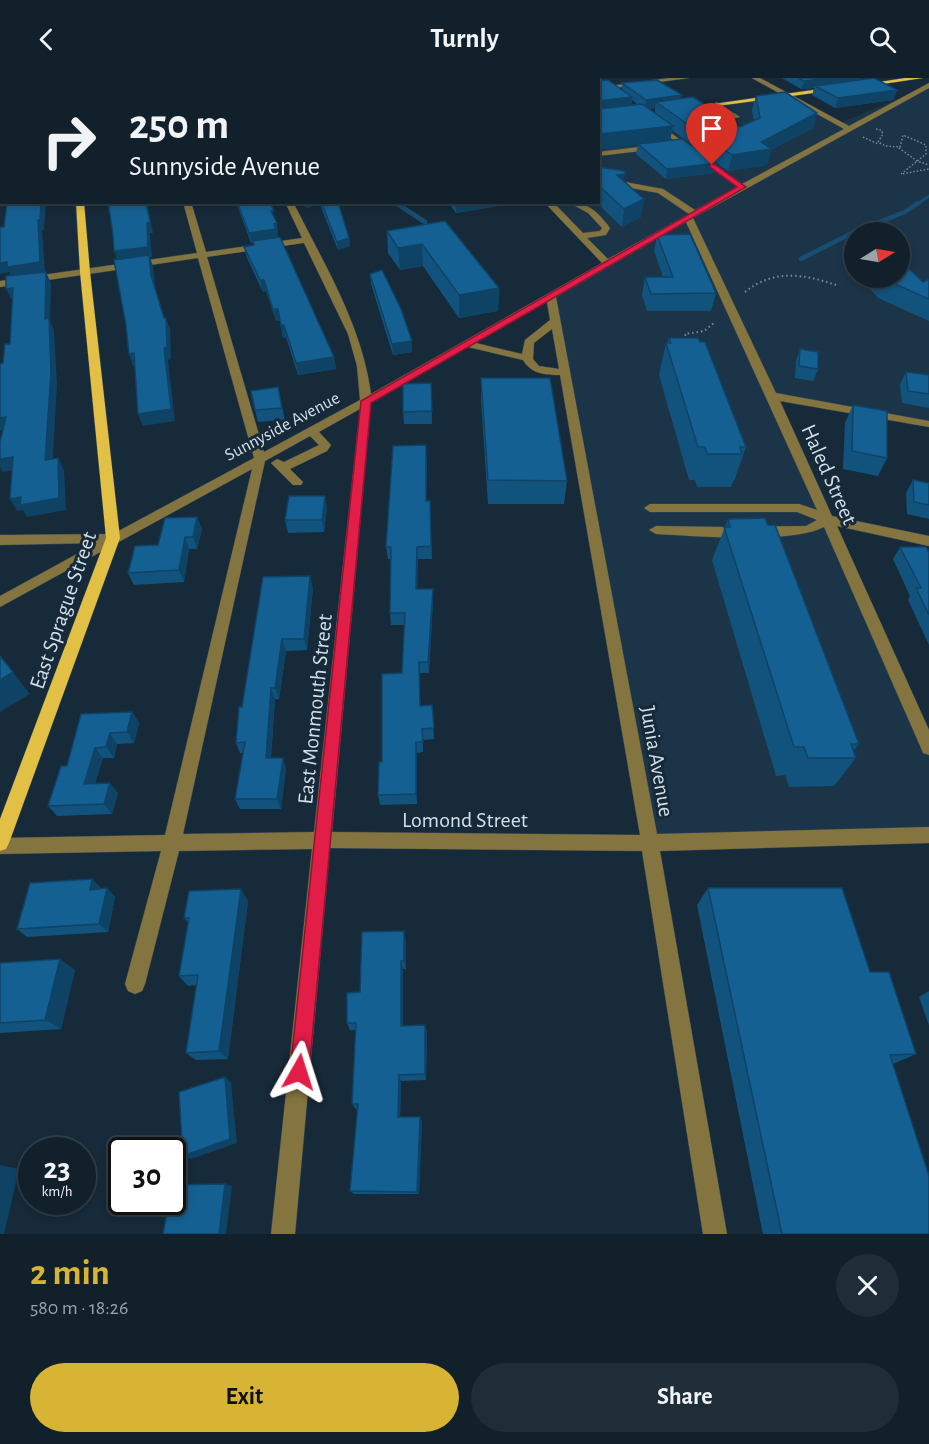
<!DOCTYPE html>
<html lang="en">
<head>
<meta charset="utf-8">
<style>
	body { margin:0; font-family:"Alegreya Sans",sans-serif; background:#1e2d37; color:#f1f3f6; height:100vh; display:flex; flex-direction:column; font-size:22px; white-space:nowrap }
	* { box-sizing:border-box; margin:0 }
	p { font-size:20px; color:#9ca3a9 }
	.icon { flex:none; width:33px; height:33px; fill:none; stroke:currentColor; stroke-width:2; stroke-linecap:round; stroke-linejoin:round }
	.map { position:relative; height:1156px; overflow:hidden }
	.sheet { display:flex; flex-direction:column; background:#11202b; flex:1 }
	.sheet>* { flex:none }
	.guide { position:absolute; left:0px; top:0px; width:600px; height:126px; box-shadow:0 3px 9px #0003,0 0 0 2px #303e47; background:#11202b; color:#f1f3f6; overflow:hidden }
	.needle { width:39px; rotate:79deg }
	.buttons { position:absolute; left:844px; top:144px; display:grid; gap:12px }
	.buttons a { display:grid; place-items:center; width:66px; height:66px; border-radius:50%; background:#11202b; box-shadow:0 3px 9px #0003,0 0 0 2px #303e47; font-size:30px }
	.speed { position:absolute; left:18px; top:1059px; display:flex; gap:12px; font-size:30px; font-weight:700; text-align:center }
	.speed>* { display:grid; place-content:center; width:78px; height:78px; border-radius:50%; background:#11202b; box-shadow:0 3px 9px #0003,0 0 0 2px #303e47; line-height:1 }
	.speed small { font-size:15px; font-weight:400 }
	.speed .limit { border:3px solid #111; border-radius:9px; background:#fff; color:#111 }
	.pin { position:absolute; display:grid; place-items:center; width:51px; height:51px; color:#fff; margin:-62px -26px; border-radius:50% 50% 50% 0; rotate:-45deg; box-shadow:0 0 6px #0007 }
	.pin .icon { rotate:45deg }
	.me { position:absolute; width:66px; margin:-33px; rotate:6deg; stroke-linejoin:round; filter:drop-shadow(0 0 4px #0008) }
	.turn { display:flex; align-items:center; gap:21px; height:126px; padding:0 30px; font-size:27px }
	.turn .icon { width:78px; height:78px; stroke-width:2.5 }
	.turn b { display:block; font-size:42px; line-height:51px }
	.round { display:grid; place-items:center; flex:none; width:63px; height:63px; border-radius:32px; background:#1e2d37 }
	.summary { display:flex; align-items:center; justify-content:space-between; height:102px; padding:0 30px }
	h1 { font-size:36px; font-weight:700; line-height:45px; color:#d8b434 }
	.action { display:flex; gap:12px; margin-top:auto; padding:12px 30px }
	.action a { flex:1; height:69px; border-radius:36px; background:#d8b434; color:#111; font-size:24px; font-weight:700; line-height:69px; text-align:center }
	.action a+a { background:#1e2d37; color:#f1f3f6 }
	header { display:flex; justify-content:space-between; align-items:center; height:78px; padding:0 30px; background:#11202b; font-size:27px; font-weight:700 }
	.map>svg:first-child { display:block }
</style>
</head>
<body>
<header><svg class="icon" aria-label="back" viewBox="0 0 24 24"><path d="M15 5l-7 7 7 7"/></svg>Turnly<svg class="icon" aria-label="search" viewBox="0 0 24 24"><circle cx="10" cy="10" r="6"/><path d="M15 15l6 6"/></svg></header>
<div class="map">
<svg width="929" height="1156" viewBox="0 0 929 1156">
	<rect width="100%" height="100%" fill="#172a39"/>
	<!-- built -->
	<path fill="#1c3448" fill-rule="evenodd" d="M929,8V346L773,318L929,670V757L650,765L551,219L607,186L548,125L598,124L599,41L786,18L837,46ZM855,154H900V200H855Z"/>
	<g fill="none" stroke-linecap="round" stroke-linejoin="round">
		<!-- stream-far1 -->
		<path stroke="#184e74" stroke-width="3" d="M394,124L398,127
			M916,127L929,118"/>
		<!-- stream -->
		<path stroke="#184e74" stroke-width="4.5" d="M396,125L425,144
			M801,181L856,153L905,134L918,125"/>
		<!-- minor casing -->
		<g stroke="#354755" stroke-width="1">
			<path id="minor" d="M19,0H25L18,2Z
				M93,0H99V2H93Z
				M426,0H433L434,2H427Z
				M669,0H689L606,11L603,9Z
				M752,0H760L849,48L929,5V10L693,140L776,315L929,343V349L780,323L832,438L929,458V468L837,448L929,652V677L923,675L921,670L824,449C792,466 695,458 656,456L649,452L656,448L725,449L806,448L817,442L797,434H650L644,430L650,426H799L817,432L686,144L556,219L657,756L929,749V765L660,773L727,1156H703L642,773L330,770L295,1156H271L312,771L179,773L145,906L142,913L135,916L128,913L125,906L161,773L0,776V760L165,757L252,391L0,529V518L97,465L0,467V457L113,456L254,380L198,180L0,209V203L197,175L183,124H191L206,174L302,160L285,124H293C324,186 362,247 371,316L602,185L544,124H553L583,155L600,153L602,150L588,135L568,124C588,124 598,134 610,150L606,157L587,160L608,181L689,136L658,115L620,108L598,98V93L625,104L663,111L695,132L737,109L653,47V45H657L742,106L844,51ZM304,165L348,256L357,288L360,322L264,374L207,179ZM547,224L550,242L525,262L522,276L476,265ZM552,251L559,291L539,288L533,281L534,265ZM468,269L523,282C531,296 546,297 560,297L640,757L332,754L371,325ZM360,331L314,754L183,756L265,383L310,358L319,367L284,384L277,381L271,385L293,407H301L303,404L290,391L327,373L331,367L319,354Z
				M716,24L718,25L740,39L735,40L714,27Z
				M0,57H2V61H0Z
				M655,67L658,71L598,78V74Z"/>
		</g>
		<!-- major casing -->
		<g stroke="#354755" stroke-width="1">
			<path id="major" d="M905,0H923L863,9L860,7Z
				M834,9L836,12L688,32L685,30Z
				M0,117H2L0,122Z
				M76,124H84L90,194L120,460L9,765L6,771L0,773V741L106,460L80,194Z"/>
		</g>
		<!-- path-far1 -->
		<path stroke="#7a8a96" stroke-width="1.5" stroke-dasharray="1.5 2" stroke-linecap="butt" d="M876,51L881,52L883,56L878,64L885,68L900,69L903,57L926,67V76L901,96L929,91
			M863,59L878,66
			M899,70L917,83L929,87"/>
		<!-- path -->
		<path stroke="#7a8a96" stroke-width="2" stroke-dasharray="1.5 3" stroke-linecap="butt" d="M745,214C773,191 804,196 836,207
			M687,262L685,256L704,253L714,245"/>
		<!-- minor -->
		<use href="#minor" fill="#84743f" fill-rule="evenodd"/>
		<!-- major -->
		<use href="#major" fill="#e2bf45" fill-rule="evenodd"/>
	</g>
	<!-- wall -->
	<path fill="#12537e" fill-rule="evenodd" d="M481,0H589L591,2H481Z
		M782,0H861V2L897,12L893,22L835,30L812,17L814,10L801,11Z
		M622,5L682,17L681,21L740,49L754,43L752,32L756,18L817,35L813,50L771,72L767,87L728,93L672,52L670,62L717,85L714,95L666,101L636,76L638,67L622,12ZM632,22L637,26L631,27ZM655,30V35L649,31Z
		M598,89L624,103L641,139L622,149L596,124H598Z
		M236,124H270L278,155H277L278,159L334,279L336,291L298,297L286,259L283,260L280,243H276L266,213L263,214L247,180L244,169L254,167L253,165H251Z
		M319,124H338L349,160L350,168L338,172Z
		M448,124H522L456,135Z
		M445,143L499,210L498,233L459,240L423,188L400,192L388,175L387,153Z
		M657,157L716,215L711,233H647L642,217L645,199H663L654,173Z
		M370,196L412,274L393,277L371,206Z
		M865,200H900L923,204L929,201V243L878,220L863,203Z
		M669,260L746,369L734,403H733L731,409H697L695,402H689L659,297L666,265H668Z
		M800,271L818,291L813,303L795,300L796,283Z
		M906,294L929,297V330L902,325L900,306Z
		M481,300L567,403L564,426H488L481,323Z
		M431,305L432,346H404L403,334Z
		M278,309L285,342L258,344L255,332Z
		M853,327L887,380L878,398L843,391L845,345Z
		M427,379L426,423H430L432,481H418L417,511H433V523L429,595H419L420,628L432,627L434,661L423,662V674L417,675V726L380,727L378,717L382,684L402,595L405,547H391L390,535V481H388L386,469Z
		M913,402L929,405V441L907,436L906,415Z
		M327,430L324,454L288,455L285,442Z
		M197,439L202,451L197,471H189L184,504L134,507L128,495L158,467Z
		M728,441L859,666L853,673L856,680L834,708L789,709L785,697L776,698L712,482Z
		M900,469L929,474V567L908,522L910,518L893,481Z
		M313,510L307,572L286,573L279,621H275L271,680L286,690L281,731H240L235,721L243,675H240L236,665L242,629Z
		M132,634L139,645L134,665L117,666L114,680H103L95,705L118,715L112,736L57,738L48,728L67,688Z
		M101,810L100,811L107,810L115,819L108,854L27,859L17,851Z
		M708,810L870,894L916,976L893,986L929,1156H763L697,827Z
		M248,823L228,981L196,982L186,975L197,907L188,908L179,898L188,844L184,840Z
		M406,862V891H403V948L427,954L426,1002L401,1003L400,1039L422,1043L419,1116H354L350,1113L358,1031H356L352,1026L356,952H350L347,945L360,914Z
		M0,885L75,892L61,951L0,955Z
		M929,913V947L919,919Z"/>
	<!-- shaded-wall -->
	<path fill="#0f4366" d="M9,0H18V2H9Z
		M829,0H861L860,4L815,8L814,10L801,11L804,3Z
		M897,12L893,22L835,30L838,20Z
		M2,15V34L0,37V18Z
		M682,17L680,27L656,24L655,30L644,32L646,22Z
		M632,19L630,34L598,38L599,23Z
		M817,35L813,50L771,72L767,87L728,93L732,77L761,64Z
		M673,48L670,63L638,66V67L598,72V58L600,56Z
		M717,85L714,95L666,101L667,91Z
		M625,96L622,113L617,97Z
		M644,121L641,139L622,149L624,131Z
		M41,124H46L44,152H42L45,194L11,199L9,194L0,196V185L38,142Z
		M146,124H147L153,155H150L152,179H150L153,189L155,209L167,248L166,240L170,251L171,281L168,282L175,343L143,348L138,336L171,331L114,173L147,145Z
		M305,124H315V127L306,131Z
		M456,124H522L456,135Z
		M277,145L278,155H277L278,161L251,165L249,155Z
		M349,160L350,168L338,172L337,164Z
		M422,166L423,188L400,192L398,170Z
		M46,194L51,205L50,243L54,252L57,306L52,394L45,382Z
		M260,202H264L266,213L263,214Z
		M13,210L12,222L6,211Z
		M499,210L498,233L459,240V217Z
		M273,231H278L280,243H276Z
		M284,247L286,259L283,260L281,248Z
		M412,263V274L393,277L392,266Z
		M134,275L138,287L133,288L129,276Z
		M334,279L336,291L298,297L296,285Z
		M6,339L12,351L0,353V340Z
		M13,379L20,391L3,394L0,389V381Z
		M58,380L64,392L66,432L27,439L23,432L17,433L10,421Z
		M325,418L327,430L324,454L322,442Z
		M197,439L202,451L197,471L193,459Z
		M185,459L189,471L184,504L179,492Z
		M417,469L418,481L417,523L416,511Z
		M310,498L313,510L307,572L304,561Z
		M433,511V523L429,595L428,584Z
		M282,561L286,573L279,621L275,610Z
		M13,594L30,616L0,634V602Z
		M271,610L275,621L270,691L266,680Z
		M132,634L139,645L134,665L127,654Z
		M110,655L117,666L114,680L106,669Z
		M416,664L417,675V726L416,716Z
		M95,670L103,680L92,716L84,706Z
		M283,680L286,690L281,731L277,721Z
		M110,705L118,715L112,736L104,726Z
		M92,801L101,810L98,820L90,812Z
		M107,810L115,819L108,854L99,846Z
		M241,811L248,823L228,981L219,973Z
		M404,853L406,862V891L404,883Z
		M60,881L75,892L61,951L45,942Z
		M401,883L403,891V955L401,948Z
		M425,947L427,954L426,1002L425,996Z
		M399,997L401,1003L400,1043L398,1039Z
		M225,999L231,1004L237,1065L191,1081L183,1078Z
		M420,1039L422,1043L419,1116L417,1114Z
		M0,1087L19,1091L4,1156H0Z
		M225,1106L232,1108L226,1156H219Z"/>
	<!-- building -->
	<path fill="#156092" stroke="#0f4366" stroke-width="1.5" d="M0,0H9V2H2V15L0,18Z
		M37,0H72V2H36Z
		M110,0H136V2H110Z
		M355,0H415L417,2H356Z
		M490,0H589L591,2H491Z
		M798,0H829L804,3Z
		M874,0L897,12L838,20L815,8Z
		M608,2L632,19L599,23L598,29V3Z
		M657,2L682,17L646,22L622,5Z
		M785,14L817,35L761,64L771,71L732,77L656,24L693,19L740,49L760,40L756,18Z
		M642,26L673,48L600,56L598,58V31Z
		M682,61L717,85L667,91L638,66Z
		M598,89L625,93V96L617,97L644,121L624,131L598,107Z
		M7,124H41L40,142H38L40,184L7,189V184L0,185V149H4Z
		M108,124H146L150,144L147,145L148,169L114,173L113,156Z
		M237,124H270L274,133H271L277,145L274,146L276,151L249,155Z
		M321,124H338L349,160L337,164Z
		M445,143L499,210L459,217L422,166L398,170L387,153Z
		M690,156L716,215L651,216L645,199H673L657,157Z
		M280,159L334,279L296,285L284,247L281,248L278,231H273L264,202H260L244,169L254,167L253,163Z
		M149,177L151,197L164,240H166L167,269L164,270L171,331L138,336L134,275L129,276L126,247L114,182Z
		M900,182L923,204L929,201V221L886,202L883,200H900Z
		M382,192L401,231L412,263L392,266L370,196Z
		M46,194L45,241L49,240L51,294L45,382L58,380L59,420L20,427L21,419L10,421L13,379L0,381V364L6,339L0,340V286L3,285L5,266H10L13,210L6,211V198Z
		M669,260H698L700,264H705L746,369H740L742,376H707L705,369H698L666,265H671Z
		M800,271L818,274V291L799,288Z
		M906,294L929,297V316L908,313Z
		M481,300H550L567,403L488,402Z
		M431,305L432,333L403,334V306Z
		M278,309L282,330L255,332L251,313Z
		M853,327L887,333V380L852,373Z
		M426,367V423H430L431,468L417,469L416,511H433L428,584H419L420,628L432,627L434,650L422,651L423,664H416V716L378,717L379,684H382V596L402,595L405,535H390L391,469H386L393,368Z
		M913,402L929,405V427L914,424Z
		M289,418H325L322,442H285Z
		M197,439L193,459H185L179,492L128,495L135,468L158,467L165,440Z
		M765,440L768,447H775L859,666H851L856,680H808L804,669H794L724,449H730L728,441Z
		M900,469H926L929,474V537L916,510H921Z
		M310,498L304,561H282L275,610H271L266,680H283L277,721H235L245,664L236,665L239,629H242L263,499Z
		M0,578L13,594L0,602Z
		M132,634L127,654L110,655L106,669L95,670L84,706L110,705L104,726L48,728L61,688H67L81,636Z
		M92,801L90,812L107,810L99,846L17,851L30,805Z
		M708,810H842L870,894H889L916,976L890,977L929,1098V1156H782Z
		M241,811L219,973L186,975L198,897L179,898L189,840H184L189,813Z
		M404,853V883H401V948L425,947V996L399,997L398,1039H420L417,1114L350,1113L358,1026H352L356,945H347V915L360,914L362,854Z
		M60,881L45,942L0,945V885Z
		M225,999L230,1061L183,1078L179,1014Z
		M225,1106L219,1156H163L169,1124H172V1107Z"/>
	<!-- route -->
	<path fill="#e11d48" stroke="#92132f" stroke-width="1.5" d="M710,86H714L746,109L371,325L309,994L306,1001L299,1003L293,1001L290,994L361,323L737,109L710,89Z"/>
	<g text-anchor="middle" stroke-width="6" stroke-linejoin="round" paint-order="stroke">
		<!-- far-street labels -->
		<g font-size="18" fill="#d3dfe9" stroke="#172a39">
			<text transform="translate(282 348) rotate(-28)" y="6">Sunnyside Avenue</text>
		</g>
		<!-- street labels -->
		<g font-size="22" fill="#d3dfe9" stroke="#172a39">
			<text transform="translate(830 396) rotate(66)" y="8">Haled Street</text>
			<text transform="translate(62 532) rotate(-71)" y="8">East Sprague Street</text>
			<text transform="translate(314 631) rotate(-84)" y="8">East Monmouth Street</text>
			<text transform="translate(658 683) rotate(80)" y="8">Junia Avenue</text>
			<text x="465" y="749">Lomond Street</text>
		</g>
	</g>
</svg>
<div class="buttons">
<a><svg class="needle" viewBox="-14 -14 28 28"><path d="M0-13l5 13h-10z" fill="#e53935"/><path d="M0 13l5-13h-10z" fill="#9ca3a9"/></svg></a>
</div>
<div class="speed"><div>23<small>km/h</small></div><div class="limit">30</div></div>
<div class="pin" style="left:712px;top:87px;background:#d93025"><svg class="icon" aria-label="arrive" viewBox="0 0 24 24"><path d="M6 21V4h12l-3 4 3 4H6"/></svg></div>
<svg class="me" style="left:299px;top:994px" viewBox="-20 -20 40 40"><path d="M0-17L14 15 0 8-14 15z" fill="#e11d48" stroke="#fff" stroke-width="4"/></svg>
<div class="guide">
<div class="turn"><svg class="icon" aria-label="right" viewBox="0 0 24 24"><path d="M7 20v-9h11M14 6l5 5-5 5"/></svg><div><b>250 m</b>Sunnyside Avenue</div></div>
</div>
</div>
<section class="sheet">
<div class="summary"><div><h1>2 min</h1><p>580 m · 18:26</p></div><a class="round"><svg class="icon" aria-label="close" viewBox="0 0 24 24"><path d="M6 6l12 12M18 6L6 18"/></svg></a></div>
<div class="action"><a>Exit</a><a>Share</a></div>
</section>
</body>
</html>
